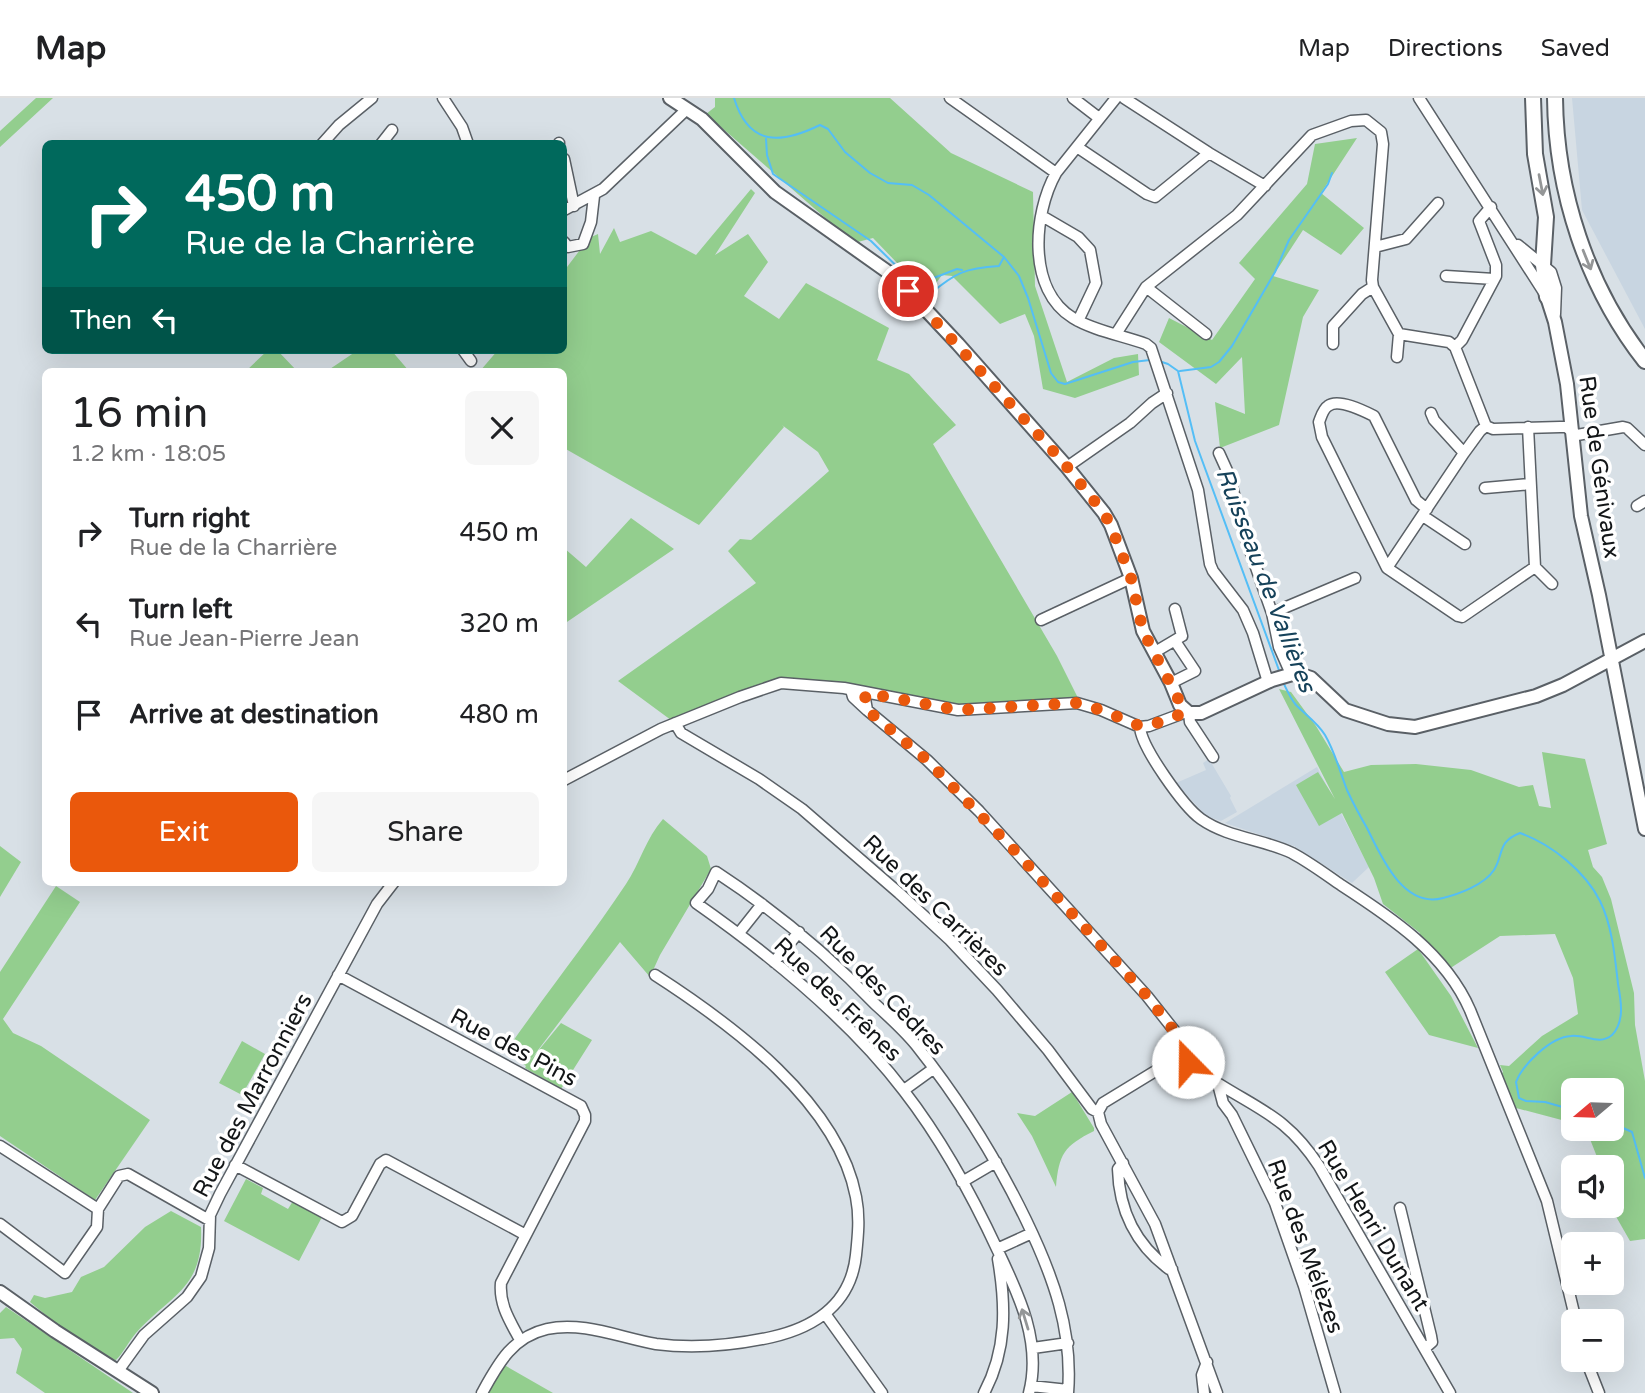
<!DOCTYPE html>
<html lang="en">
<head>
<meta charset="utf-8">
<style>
	body { margin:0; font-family:"Varela Round",sans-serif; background:#f6f6f6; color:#202124; height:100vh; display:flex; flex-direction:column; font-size:26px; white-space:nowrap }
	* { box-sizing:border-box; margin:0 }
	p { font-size:23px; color:#757577 }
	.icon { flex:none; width:38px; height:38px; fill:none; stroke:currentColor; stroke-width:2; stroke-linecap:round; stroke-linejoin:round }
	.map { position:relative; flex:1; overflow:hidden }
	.sheet { position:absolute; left:42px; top:270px; width:525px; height:518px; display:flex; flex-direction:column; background:#fff; border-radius:10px; box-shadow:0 7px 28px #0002 }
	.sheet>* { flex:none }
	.banner { position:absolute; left:42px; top:42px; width:525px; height:214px; border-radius:10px; box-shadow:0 7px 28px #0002; background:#00695c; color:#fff; overflow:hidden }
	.needle { width:46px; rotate:251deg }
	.fabs { position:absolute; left:1561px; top:980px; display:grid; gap:14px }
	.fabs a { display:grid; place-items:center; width:63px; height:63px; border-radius:10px; background:#fff; box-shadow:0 7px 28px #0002; font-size:35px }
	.pin { position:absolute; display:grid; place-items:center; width:60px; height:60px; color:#fff; margin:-30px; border:4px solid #fff; border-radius:50%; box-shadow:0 2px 7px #0007 }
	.me { position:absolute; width:77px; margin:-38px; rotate:338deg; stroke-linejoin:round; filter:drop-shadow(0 0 5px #0008) }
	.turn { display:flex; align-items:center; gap:24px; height:147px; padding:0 28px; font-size:32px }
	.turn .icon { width:91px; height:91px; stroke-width:2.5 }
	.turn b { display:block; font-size:49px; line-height:60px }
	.then { display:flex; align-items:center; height:66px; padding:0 28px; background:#0003; gap:14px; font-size:26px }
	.round { display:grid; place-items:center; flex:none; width:74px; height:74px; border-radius:10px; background:#f6f6f6 }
	.summary { display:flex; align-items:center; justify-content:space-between; height:119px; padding:0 28px }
	h1 { font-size:42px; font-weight:600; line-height:52px }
	.button { display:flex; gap:14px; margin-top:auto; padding:14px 28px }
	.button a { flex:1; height:80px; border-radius:10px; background:#ea580c; color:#fff; font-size:28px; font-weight:600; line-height:80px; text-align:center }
	.button a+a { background:#f6f6f6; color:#202124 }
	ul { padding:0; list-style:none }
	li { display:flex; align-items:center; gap:21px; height:91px; padding:0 28px }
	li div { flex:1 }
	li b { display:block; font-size:26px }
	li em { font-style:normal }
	header { display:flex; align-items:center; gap:42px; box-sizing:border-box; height:98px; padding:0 35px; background:#fff; border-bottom:2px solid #e0e0e0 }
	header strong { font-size:33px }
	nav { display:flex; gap:38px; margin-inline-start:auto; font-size:24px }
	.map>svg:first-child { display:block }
</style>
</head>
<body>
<header>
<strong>Map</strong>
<nav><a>Map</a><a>Directions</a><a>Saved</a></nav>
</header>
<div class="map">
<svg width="1645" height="1295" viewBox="0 0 1645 1295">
	<rect width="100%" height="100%" fill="#d8e0e6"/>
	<!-- built -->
	<path fill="#c8d5e1" d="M1572,0H1645V231L1582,112Z
		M1209,661L1231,698L1230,700L1237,714L1221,723L1206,718L1176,685L1206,672L1203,665Z
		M1317,669L1369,769L1352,785L1294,748L1225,725Z"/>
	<!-- green -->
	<path fill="#93ce8e" d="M36,0H53L0,49V33Z
		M715,0H890L951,55L1033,94L1035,188L1067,284L1114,260L1138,256L1139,277L1075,300L1043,291L1034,238L1025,216L1000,226L952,178L942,177L923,203L902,181L900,168L873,140L854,145L706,16L715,9Z
		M1357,40L1321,95L1364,130L1341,157L1303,132L1273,178L1319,192L1303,219L1279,327L1220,350L1215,304L1245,316L1242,259L1216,286L1159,244L1169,220L1212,242L1255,181L1239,165L1307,86L1315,46Z
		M751,91L755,95L715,157L748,136L768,164L744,198L779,221L806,185L889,230L877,262L909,276L956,327L933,346L1057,558L1079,602L970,613L786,584L675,625L618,583L756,485L728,453L740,441L751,442L829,373L818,354L782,327L784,329L699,427L564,350V273H480L498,252H564V173L589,140L598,136L600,156L614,130L620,144L651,133L696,157Z
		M268,252H277L297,273H246Z
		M358,252H391L409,273H327Z
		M631,420L674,451L564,526V450L586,469Z
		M1279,591L1291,594L1316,628L1344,674L1371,667L1416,666L1471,672L1519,689L1533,687L1539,708L1551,710L1542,654L1585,661L1607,746L1588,752L1593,769L1602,779L1611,801L1634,895L1635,927L1645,983V1141L1630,1143L1610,1108L1612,1069H1601L1586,1031H1612V992H1573V1025L1516,1010L1501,976L1503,974L1500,967L1509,968L1542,938L1578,916L1573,880L1555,836L1500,838L1449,871L1420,838V835L1383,806L1374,780L1342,715L1319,728L1296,687L1318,674L1335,701Z
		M663,721L707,758L711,771L660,857L650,879L620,844L529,964L561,925L592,942L561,991L525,970L526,968L506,953C545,897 588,843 626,786C640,765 646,740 663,721Z
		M0,748L21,764L0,799Z
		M56,788L80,804L3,921L13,935L41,948L150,1022L95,1102L0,1038V874Z
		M1418,851L1451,898L1478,950L1429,937L1385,874Z
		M242,943L265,956L242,997L219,985Z
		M1072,994L1094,1030V1033C1064,1048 1059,1056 1056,1089L1032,1038L1017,1015L1035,1018Z
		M246,1081L263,1090L261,1096L288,1111L293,1103L322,1119L299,1163L224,1123Z
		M171,1113L201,1129C204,1191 171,1196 136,1235C128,1244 124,1254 116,1262L110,1261L60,1229L30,1204L34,1197L45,1200L72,1194L81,1179L104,1169L145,1129Z
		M6,1209L133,1295H45L16,1275L22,1251L14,1240L0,1241V1215Z
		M499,1264L553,1295H482Z"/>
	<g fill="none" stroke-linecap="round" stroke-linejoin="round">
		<!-- stream -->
		<path stroke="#54bef6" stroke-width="2" d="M734,0C749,49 781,46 820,27L828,31L845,54L870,75L888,85L912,87L929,97L1004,159L1019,178L1028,200L1051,275L1058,284L1065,286L1133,264L1150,262
			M766,41L767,57L773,76L871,143L924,195L930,196C955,175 965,170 999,168L1004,159
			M918,186L957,171L962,172
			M1159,263L1168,266L1178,273L1195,343L1280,575
			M1180,273L1211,269L1219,264L1232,248L1275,174L1289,142L1328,86L1332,75
			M1283,584C1287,592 1290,600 1296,607C1306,617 1318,625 1325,637C1335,654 1340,674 1347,692C1353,705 1360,718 1367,730C1381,758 1403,811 1443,800C1459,796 1484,787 1494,772C1504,756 1497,744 1520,735C1551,746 1585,773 1600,803C1612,827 1615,859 1618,886C1621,902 1625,924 1612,937C1599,948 1585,936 1571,938C1551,939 1523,966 1516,984L1519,1000L1526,1003L1545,1004L1573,1012
			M1567,998H1573
			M1563,1009L1566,1007V1001
			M1612,1025L1632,1034L1645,1080"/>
		<!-- minor casing -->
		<g stroke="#5a6066" stroke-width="13">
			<path id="minor" d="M443,0L462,29L468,46
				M950,0L1056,75
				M1073,0L1099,20
				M1116,0L1056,75C1033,116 1027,192 1073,220C1092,232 1124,238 1146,246L1151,250L1198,392L1210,466L1213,473L1243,512L1253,535L1268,584
				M1124,0L1209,55L1265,88
				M1419,0L1545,196
				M559,45V46
				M322,46L339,27L372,0
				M381,46L392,32
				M1077,49L1147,96L1155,99L1209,55
				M564,61L574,108
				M564,112L603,91L687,11
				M1042,118L1078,139L1090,152L1096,185L1078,223
				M564,144L568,149L583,146L591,124L594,98
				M1518,147L1551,174L1556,190L1555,216
				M1375,149L1406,141L1438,105
				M1446,178L1494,181
				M1146,189L1206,236
				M1116,236L1146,189L1237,117L1312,37L1351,23L1366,22L1381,34L1383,46L1372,182L1373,189L1399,236L1449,244L1455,249L1486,328
				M1333,246V228L1362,196L1373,189
				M1455,249L1462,242L1496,178V167L1479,123L1491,109
				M463,252L471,263
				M1397,259L1399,236
				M1431,315L1434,322L1464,355
				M1486,328L1480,333L1464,355L1387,470L1458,518L1462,519L1535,469L1528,329
				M1486,328L1493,331L1560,329H1566L1577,337L1623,329L1627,330L1645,347
				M1219,355L1229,377L1245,438L1272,515L1279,549L1291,576
				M1067,369L1130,325L1152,305L1167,295
				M1485,390L1530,386
				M1637,408L1645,403
				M1423,418L1465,446
				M1535,469L1552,486
				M1387,470L1322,339L1319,324C1321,319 1323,311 1328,308C1338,300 1364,313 1374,318L1416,402L1427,411
				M1272,515L1355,480
				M1041,522L1131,480
				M1155,554L1182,538L1175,511
				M1171,585L1195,573L1175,543
				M851,592L853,599L867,612L865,601L867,595
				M867,612L927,662L979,713L1147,898L1181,941L1187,956L1185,972
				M1189,615L1190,624L1213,659
				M675,625L681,635L759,681L802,711L899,795L950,842L997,892L1048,952L1092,1011L1098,1014L1101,1026L1155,1126L1217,1295
				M1140,629C1141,649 1184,709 1201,721C1228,740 1263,741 1292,755C1309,764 1325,776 1341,787C1392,820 1445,855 1470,912L1547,1103L1576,1223
				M564,682L661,631L740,599L781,585L844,590L958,612L1077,605L1101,612L1140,629L1149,628L1181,616L1184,612
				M739,835L762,806
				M774,864L799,834
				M338,877L581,1008L585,1017V1023L501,1185C499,1207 510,1223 520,1242
				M1218,986L1223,1005L1232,1017L1275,1105L1304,1188L1335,1295
				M904,992L933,971
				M1098,1014L1103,1005L1162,969C1170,965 1179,961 1188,964C1199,967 1209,980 1219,986C1264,1014 1288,1021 1319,1068L1450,1295
				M0,1048L98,1111L119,1078L128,1076L209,1122
				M1123,1065L1118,1071C1119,1112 1136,1147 1169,1171H1172
				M235,1067L342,1124L352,1118L380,1066L386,1062L524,1136
				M962,1084L996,1064
				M1400,1110L1431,1238L1432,1244L1425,1250
				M0,1126L65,1175L97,1129L98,1111
				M997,1151L1032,1135
				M826,1217L882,1295
				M1033,1250L1068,1245
				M1586,1262L1599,1295
				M118,1273L144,1237L187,1199L201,1179L209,1150L210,1117L220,1096L377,806L394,784
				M1031,1288L1068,1292
				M482,1295C498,1266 512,1239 547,1231C583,1223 621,1240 656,1246C694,1251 735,1247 772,1239C816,1229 851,1205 856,1157C858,1138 860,1119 856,1099C838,1004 731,926 655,877
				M984,1295C1007,1252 1006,1208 998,1161
				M1029,1295C1042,1245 1019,1197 998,1153C972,1097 942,1042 904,993C850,922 770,857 696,805L708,791L716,774C774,812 827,856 875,906C889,919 904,932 916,947C959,1001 996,1060 1026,1122C1053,1178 1073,1232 1068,1295
				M1204,1295L1202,1277L1207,1264"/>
		</g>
		<!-- major casing -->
		<g stroke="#5a6066" stroke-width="16">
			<path id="major" d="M670,0L702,21L775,94L895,179L958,246L1067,369L1104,415L1111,427L1131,480L1143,533L1171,585L1180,607L1189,615H1201L1272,582L1296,575L1311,580L1345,612L1388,626L1415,629L1536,598L1563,587L1645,543
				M1547,199L1555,224L1567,286L1581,418L1599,497L1645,731
				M0,1194L55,1233L152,1295"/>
		</g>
		<!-- highway casing -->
		<g stroke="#5a6066" stroke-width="18">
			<path id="highway" d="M1533,0L1535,56L1546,119L1543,167L1547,199
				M1555,0C1556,94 1587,189 1645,263"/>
		</g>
		<!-- minor -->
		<use href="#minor" stroke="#fff" stroke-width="10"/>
		<!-- major -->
		<use href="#major" stroke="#fff" stroke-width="12"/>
		<!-- highway -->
		<use href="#highway" stroke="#fff" stroke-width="14"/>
	</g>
	<!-- one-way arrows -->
	<defs><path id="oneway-shaft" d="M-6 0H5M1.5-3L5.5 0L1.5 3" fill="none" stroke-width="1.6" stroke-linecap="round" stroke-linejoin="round" transform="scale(1.75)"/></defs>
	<g stroke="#949697">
		<use href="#oneway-shaft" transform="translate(1541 87) rotate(79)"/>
		<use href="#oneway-shaft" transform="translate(1587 162) rotate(68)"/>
		<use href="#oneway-shaft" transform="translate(1025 1221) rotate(-107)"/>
	</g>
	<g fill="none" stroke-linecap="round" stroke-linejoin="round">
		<!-- route -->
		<path stroke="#ea580c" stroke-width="12" stroke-dasharray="0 21.6" d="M908,193L1063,364L1104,415L1111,428L1131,480L1143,533L1184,612L1181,616L1149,628H1140L1101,612L1077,605L958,612L866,595L865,601L867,612L927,662L1016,754L1147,898L1181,942L1188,964"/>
	</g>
	<g text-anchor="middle" stroke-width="7" stroke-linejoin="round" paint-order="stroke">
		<!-- street labels -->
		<g font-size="23" fill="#121517" stroke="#fff">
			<text transform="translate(1600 369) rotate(82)" y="8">Rue de Génivaux</text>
			<text transform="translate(936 807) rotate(44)" y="8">Rue des Carrières</text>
			<text transform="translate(883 892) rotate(46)" y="8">Rue des Cèdres</text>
			<text transform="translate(838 901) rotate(44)" y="8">Rue des Frênes</text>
			<text transform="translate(514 949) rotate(28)" y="8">Rue des Pins</text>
			<text transform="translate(252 997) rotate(-62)" y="8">Rue des Marronniers</text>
			<text transform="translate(1374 1127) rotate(59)" y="8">Rue Henri Dunant</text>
			<text transform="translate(1306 1148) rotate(70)" y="8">Rue des Mélèzes</text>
		</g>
		<!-- water labels -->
		<g font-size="24" font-style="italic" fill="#16425a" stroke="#fff">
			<text transform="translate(1266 482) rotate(69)" y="8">Ruisseau de Vallières</text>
		</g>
	</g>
</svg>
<div class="fabs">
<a><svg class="needle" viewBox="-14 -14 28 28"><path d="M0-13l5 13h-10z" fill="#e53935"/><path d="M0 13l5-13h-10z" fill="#757577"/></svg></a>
<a><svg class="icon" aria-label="sound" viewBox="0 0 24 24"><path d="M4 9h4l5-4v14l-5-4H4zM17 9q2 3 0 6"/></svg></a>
<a>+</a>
<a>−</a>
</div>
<div class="pin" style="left:908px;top:193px;background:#d93025"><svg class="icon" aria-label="arrive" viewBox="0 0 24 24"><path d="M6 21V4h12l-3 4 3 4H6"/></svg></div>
<svg class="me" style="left:1188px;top:964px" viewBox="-20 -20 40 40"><circle r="19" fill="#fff"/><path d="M0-13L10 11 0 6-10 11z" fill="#ea580c"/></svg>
<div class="banner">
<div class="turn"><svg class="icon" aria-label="right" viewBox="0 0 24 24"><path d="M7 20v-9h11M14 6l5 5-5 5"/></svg><div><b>450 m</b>Rue de la Charrière</div></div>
<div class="then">Then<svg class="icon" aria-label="left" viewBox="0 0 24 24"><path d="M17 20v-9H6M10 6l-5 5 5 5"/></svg></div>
</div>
<section class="sheet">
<div class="summary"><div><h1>16 min</h1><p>1.2 km · 18:05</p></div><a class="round"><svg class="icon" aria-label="close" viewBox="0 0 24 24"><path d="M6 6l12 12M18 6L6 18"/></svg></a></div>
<ul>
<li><svg class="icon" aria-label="right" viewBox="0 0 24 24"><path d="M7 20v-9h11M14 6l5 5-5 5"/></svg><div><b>Turn right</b><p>Rue de la Charrière</p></div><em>450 m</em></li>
<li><svg class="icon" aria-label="left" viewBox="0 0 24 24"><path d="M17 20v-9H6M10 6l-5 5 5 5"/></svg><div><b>Turn left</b><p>Rue Jean-Pierre Jean</p></div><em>320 m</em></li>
<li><svg class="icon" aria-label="arrive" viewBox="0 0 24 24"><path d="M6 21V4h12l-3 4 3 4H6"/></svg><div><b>Arrive at destination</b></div><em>480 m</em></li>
</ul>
<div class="button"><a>Exit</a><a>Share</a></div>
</section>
</div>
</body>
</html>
